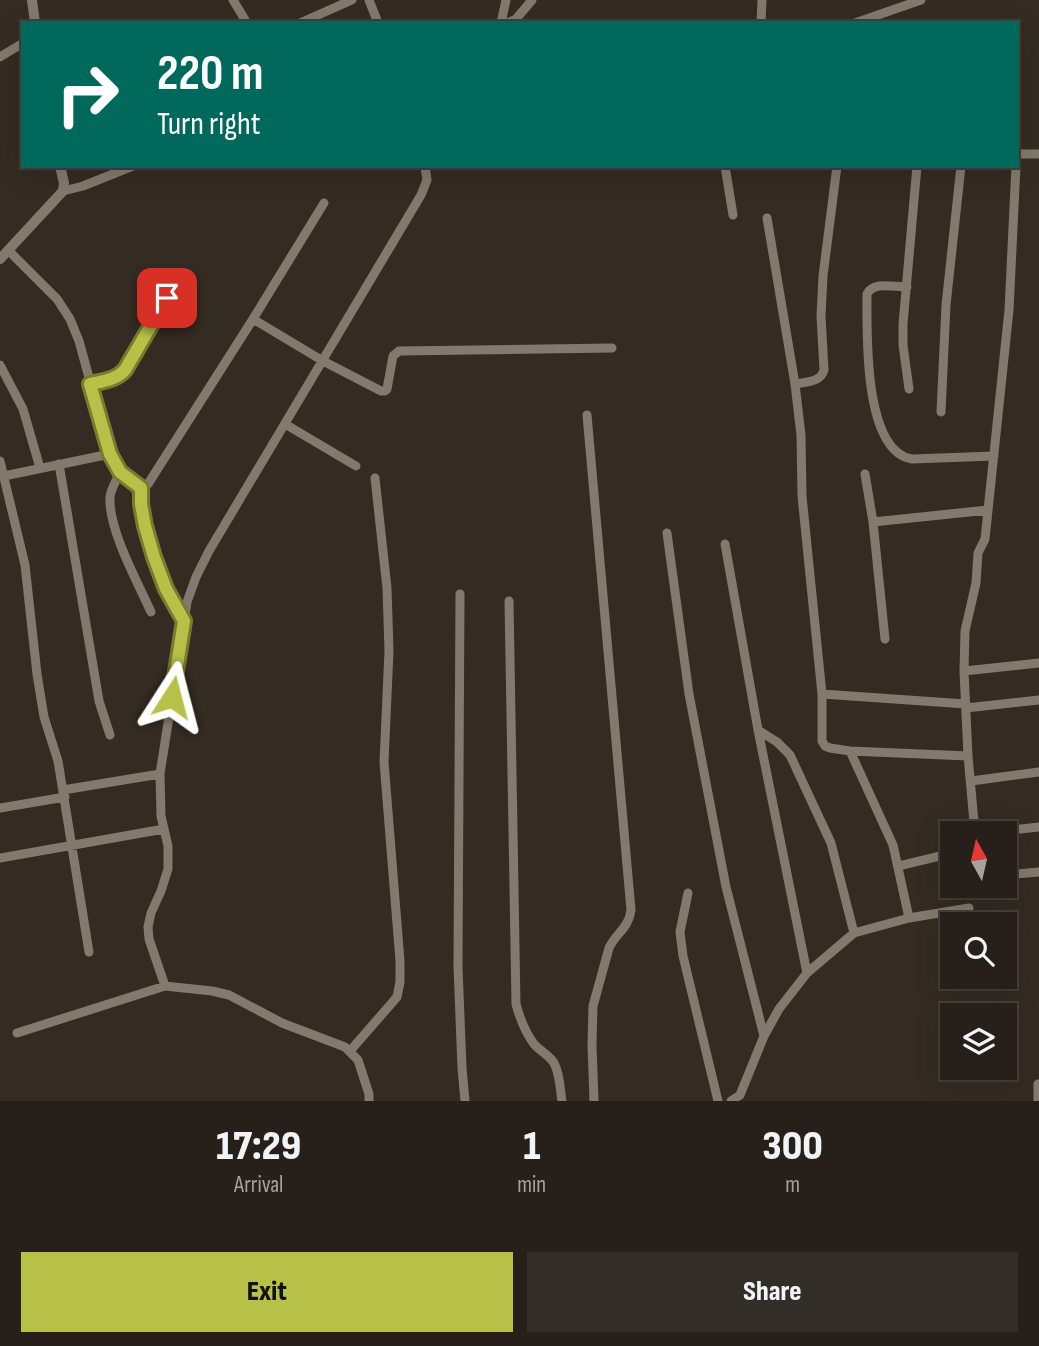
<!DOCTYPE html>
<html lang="en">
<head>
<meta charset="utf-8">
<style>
	body { margin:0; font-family:"Sofia Sans Condensed",sans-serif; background:#332d27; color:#f1f3f6; height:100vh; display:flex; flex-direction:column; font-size:26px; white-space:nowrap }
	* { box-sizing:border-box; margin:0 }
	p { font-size:23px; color:#a4a3a2 }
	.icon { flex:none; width:38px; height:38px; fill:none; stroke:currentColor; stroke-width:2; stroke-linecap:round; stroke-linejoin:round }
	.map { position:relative; height:1101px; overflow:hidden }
	.details { display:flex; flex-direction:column; background:#27201a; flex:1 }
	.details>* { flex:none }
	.banner { position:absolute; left:21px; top:21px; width:998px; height:147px; border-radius:0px; box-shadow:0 7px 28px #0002,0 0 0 2px #433e39; background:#00695c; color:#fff; overflow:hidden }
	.needle { width:46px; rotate:352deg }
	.fabs { position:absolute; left:940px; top:821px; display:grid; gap:14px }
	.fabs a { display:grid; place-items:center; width:77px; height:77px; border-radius:0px; background:#27201a; box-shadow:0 7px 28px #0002,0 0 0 2px #433e39; font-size:35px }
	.pin { position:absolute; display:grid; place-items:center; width:60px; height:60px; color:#fff; margin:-30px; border-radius:14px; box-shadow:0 4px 10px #0006 }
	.me { position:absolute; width:77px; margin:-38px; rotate:9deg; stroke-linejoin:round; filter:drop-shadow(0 0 5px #0008) }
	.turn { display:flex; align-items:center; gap:24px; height:147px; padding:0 21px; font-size:32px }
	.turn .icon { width:91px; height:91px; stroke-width:2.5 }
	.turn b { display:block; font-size:49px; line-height:60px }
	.eta { display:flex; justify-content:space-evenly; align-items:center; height:119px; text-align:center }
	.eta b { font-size:42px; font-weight:800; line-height:49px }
	.primary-button { display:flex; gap:14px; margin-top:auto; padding:14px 21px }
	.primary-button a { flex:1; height:80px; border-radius:0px; background:#b8c147; color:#111; font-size:28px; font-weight:800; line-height:80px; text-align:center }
	.primary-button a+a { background:#332d27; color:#f1f3f6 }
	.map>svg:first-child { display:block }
</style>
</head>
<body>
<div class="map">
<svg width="1039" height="1101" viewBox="0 0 1039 1101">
	<rect width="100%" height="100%" fill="#342b22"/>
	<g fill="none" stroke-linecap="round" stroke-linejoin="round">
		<!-- minor -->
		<path stroke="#83796e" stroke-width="9" d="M233,0L247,23
			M369,0L378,23
			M300,23L352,0
			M501,23L506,0
			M507,23L516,19L532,0
			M761,23L762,0
			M855,23L921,0
			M0,57L23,43
			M1017,154H1039
			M725,166L733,215
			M63,191L83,186L133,166
			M767,218L795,384L801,435L802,496L822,694V741L825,746L830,748L850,751L968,756
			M9,251L57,299L70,319L79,341L110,454L120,472L141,488L148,484L253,319L324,203
			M907,287C893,287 874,281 867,294C867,332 863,451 912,459L994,456
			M253,319L323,361L381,391H385L387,389L393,356L399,351L612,348
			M0,365L23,409L40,468
			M90,384C103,381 116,380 125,370L167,298
			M795,384C806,382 821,382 824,370L821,316L823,276L837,166
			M909,389L903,345V324L917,166
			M941,412L946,305L961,166
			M587,415L631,910C629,928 616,933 609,948L593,1006L592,1045L594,1101
			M285,424L356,466
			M0,461L25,565L37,674L44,717L58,761L89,952
			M59,464L99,701L110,735
			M120,472C117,480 111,488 110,497C108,529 138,583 151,612
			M865,474L873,522L885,639
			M4,476L110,454
			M141,488C143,536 161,579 184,621
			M873,522L988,510
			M667,533L689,694L726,887L764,1036
			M725,544L758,730L807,973
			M460,594L458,967L462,1068L465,1101
			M509,601L516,1004C520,1019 525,1032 534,1044C540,1051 549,1055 554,1063C560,1074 560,1089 562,1101
			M964,671L1039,663
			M822,694L966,704
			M966,708L1039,700
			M758,730L777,742L790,755L831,843L854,933
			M850,751L893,845L909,918
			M971,781L1039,772
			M63,790L160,774
			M0,808L65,797
			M975,833L968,756L964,671L965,631L976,583L978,553L985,539L1009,310L1016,166
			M983,833L1039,827
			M0,858L164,829
			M898,866L952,853
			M1004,875L1039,872
			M688,893L680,932L683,956L718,1101
			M165,986L149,939L148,927L151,913L161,891L168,869V846L161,816L160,774L187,602L196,577L209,551L421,195L427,180L425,166
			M17,1033L165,986L212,991L229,995L282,1023L345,1047L358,1060L369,1094V1101
			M350,1051L397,997L400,982V961L384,762L389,651L387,588L375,478
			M731,1101L740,1095L764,1036L779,1009L807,973L854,933L909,918L969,908
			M1038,1101V1084"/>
		<!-- tertiary -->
		<path stroke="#83796e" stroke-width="10" d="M32,0L35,23
			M0,259L63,191L64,183L60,166"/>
	</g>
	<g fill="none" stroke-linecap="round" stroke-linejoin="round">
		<!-- route casing -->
		<g stroke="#787d2e" stroke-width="18">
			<path id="route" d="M167,298L125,370C116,380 103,381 90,384L110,454L120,472L141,488V504L145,526L154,557L166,589L184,621L172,697"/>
		</g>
		<!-- route -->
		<use href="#route" stroke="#b8c147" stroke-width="12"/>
	</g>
</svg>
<div class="fabs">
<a><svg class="needle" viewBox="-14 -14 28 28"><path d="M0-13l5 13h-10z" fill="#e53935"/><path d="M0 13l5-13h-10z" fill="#a4a3a2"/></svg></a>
<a><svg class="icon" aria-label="search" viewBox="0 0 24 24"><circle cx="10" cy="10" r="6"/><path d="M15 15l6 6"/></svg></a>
<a><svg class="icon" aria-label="layers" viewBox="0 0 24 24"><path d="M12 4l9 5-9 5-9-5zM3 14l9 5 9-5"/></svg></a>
</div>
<div class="pin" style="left:167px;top:298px;background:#d93025"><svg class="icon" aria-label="arrive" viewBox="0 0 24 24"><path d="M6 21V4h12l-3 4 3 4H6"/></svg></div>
<svg class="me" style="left:172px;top:697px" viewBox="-20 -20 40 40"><path d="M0-17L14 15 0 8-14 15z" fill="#b8c147" stroke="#fff" stroke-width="4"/></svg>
<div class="banner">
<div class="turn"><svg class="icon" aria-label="right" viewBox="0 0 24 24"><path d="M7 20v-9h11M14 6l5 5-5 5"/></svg><div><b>220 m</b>Turn right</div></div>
</div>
</div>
<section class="details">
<div class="eta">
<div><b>17:29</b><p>Arrival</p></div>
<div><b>1</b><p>min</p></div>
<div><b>300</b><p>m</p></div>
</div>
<div class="primary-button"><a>Exit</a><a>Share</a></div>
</section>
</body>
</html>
